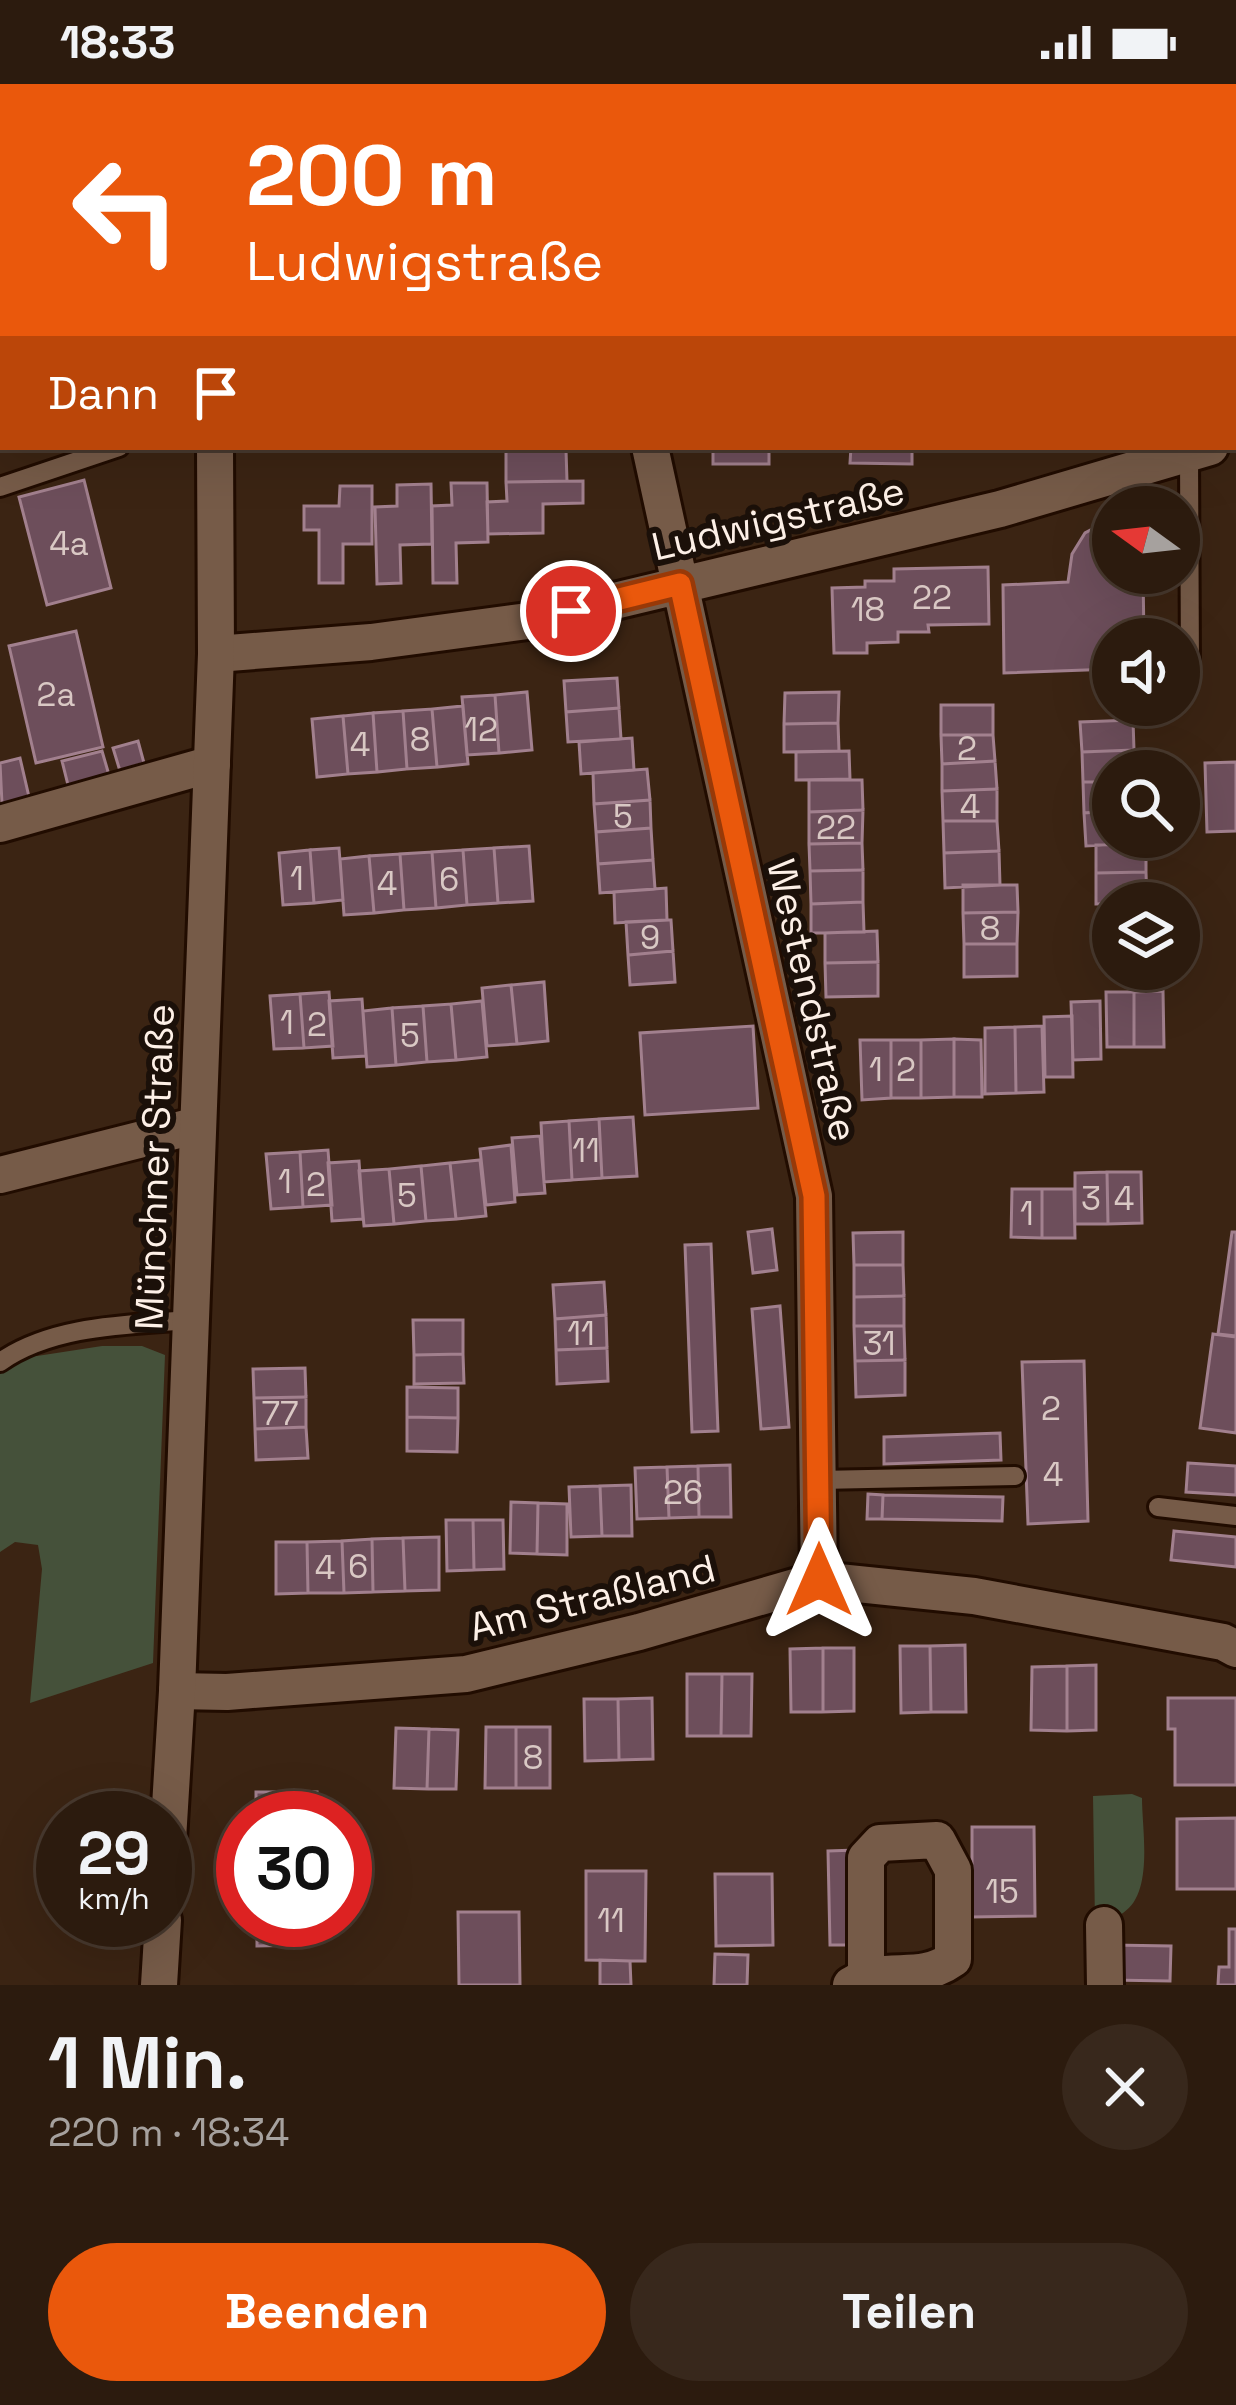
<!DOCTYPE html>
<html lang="de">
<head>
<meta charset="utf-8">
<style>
	body { margin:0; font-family:"Space Grotesk",sans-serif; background:#38281c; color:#f1f3f6; height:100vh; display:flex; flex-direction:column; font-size:45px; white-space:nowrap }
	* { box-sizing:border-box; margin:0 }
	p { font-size:39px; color:#a6a19e }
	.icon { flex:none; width:66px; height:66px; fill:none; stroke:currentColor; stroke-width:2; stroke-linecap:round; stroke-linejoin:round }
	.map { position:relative; height:1901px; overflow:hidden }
	.side { display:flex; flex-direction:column; background:#2c1b0e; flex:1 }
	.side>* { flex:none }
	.guide { position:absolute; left:0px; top:0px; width:1236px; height:366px; box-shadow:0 12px 48px #0002,0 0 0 3px #48392e; background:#ea580c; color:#fff; overflow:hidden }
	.needle { width:78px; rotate:285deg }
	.tools { position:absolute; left:1092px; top:402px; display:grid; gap:24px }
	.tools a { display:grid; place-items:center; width:108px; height:108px; border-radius:50%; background:#2c1b0e; box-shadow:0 12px 48px #0002,0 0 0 3px #48392e; font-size:60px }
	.speed { position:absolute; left:36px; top:1707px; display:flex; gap:24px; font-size:60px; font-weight:700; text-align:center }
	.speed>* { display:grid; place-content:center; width:156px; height:156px; border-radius:50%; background:#2c1b0e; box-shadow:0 12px 48px #0002,0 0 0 3px #48392e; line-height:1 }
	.speed small { font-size:30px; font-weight:400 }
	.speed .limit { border:18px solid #d22; background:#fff; color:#111 }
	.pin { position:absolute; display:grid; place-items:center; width:102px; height:102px; color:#fff; margin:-51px; border:6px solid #fff; border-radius:50%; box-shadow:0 3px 12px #0007 }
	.me { position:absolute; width:132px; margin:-66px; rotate:0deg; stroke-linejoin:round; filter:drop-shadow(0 0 9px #0008) }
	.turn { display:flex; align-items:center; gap:42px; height:252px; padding:0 48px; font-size:54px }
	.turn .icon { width:156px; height:156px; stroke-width:2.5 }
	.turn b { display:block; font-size:84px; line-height:102px }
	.then { display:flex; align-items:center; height:114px; padding:0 48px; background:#0003; gap:24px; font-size:45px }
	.round { display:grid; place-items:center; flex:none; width:126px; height:126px; border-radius:63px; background:#38281c }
	.summary { display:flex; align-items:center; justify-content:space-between; height:204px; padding:0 48px }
	h1 { font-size:72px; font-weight:800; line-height:90px }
	.primary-button { display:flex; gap:24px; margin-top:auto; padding:24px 48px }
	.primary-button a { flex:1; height:138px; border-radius:72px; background:#ea580c; color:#fff; font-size:48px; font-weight:800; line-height:138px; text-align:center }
	.primary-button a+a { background:#38281c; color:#f1f3f6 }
	.status { display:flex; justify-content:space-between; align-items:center; height:84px; padding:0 60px; background:#2c1b0e; direction:ltr }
	.status svg { height:33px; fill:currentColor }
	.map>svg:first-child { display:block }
</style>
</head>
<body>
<div class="status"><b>18:33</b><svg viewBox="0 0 49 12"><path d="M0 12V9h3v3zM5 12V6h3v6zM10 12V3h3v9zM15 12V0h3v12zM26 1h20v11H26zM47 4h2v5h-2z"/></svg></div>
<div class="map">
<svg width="1236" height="1901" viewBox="0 0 1236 1901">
	<rect width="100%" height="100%" fill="#3b2413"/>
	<!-- green -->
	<path fill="#45513a" d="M102,1262H142L165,1271L153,1579L30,1619L42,1485L38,1461L15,1458L0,1468V1270L37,1272Z
		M1132,1710L1142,1714C1142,1747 1154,1809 1123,1829C1115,1834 1104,1836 1095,1839L1093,1712Z"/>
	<!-- building -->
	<path fill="#6d4e5b" stroke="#a2808e" stroke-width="3" d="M506,363H607V365L566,366L567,397L506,398Z
		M713,363H769V380H713Z
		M851,363H912V380L850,379Z
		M84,396L111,504L47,521L19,413Z
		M583,397V419L543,420V449L488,450L487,418L507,417L506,398Z
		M451,399H487L488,458L456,459L457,499H433L432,422L452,421Z
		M431,400L432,460L400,461L401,499L377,500L375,423L397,422V401Z
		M340,402H372V460H343V499H319V446H304V422H339Z
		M1113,434V489H1143L1144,555H1113V585L1004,589L1003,501L1068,498L1072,470L1085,449Z
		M988,483L989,540L928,541L929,548H898V558L867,559V569H834L832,504L865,503V497H894V485Z
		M76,547L103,663L36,679L9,562Z
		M617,594L619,624L566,628L564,597Z
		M527,608L532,666L499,669L495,611Z
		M839,608L838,639L784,640L785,609Z
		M495,611L499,669L467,671L462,613Z
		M941,621H993V651H941Z
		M463,622L468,680L437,683L432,625Z
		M619,624L621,655L568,658L566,628Z
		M432,625L437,683L407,685L403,627Z
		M403,627L407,685L377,688L373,629Z
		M373,629L377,688L348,690L343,632Z
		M343,632L348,690L317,693L312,635Z
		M1133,636L1134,666L1082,668L1080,638Z
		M838,639L839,667L784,668V640Z
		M941,651H993L995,677L942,680Z
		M632,654L634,686L581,690L579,658Z
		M138,657L144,679L120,687L113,664Z
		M1134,666L1135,687H1113V698H1083L1082,668Z
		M102,667L109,691L68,701L62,677Z
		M849,667L850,695L796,696V668Z
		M20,674L29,713L2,720L0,679Z
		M995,677L997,705L942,707V680Z
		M1236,678V747L1207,748L1205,679Z
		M647,685L650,716L594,720L593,689Z
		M809,696H862L863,726L809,728Z
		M1083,698H1113V727L1084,729Z
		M997,705V737H943L942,707Z
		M650,716L651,744L596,748L594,720Z
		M863,726L862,759L809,760V728Z
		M1113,727V753H1138V759L1086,762L1084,729Z
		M943,737H997L999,767L944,769Z
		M651,744L653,776L598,780L596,748Z
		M862,759L863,786L810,787L809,760Z
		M1146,760V788L1096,789V761Z
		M529,762L533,817L498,819L494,764Z
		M339,764L343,816L314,819L310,766Z
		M494,764L498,819L467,821L463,766Z
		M310,766L314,819L283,821L279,769Z
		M463,766L467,821L436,824L432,768Z
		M999,767L1000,801L945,804L944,769Z
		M432,768L436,824L404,826L400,770Z
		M400,770L404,826L374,829L369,772Z
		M369,772L374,829L344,831L340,775Z
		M653,776L655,805L600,809L598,780Z
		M863,786V818L811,820L810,787Z
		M1146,788L1147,819L1096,820V789Z
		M963,801H1017L1018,828L963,829Z
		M666,804L667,836L615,839L614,808Z
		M863,818L864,848L811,849V820Z
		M1018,828L1017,860H964L963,829Z
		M667,836H671L673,867L628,871L626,838Z
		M877,847L878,878L825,879V849Z
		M964,860H1017V892L964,893Z
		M673,867L675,898L630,901L628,871Z
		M878,878V912L826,913L825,879Z
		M544,898L548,957L517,960L511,901Z
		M511,901L517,960L487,962L482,904Z
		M1163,907L1164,963H1134V908Z
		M329,908L333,962L304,964L300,910Z
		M1106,908H1134V963H1107Z
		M300,910L304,964L274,965L270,912Z
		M362,915L366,972L333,974L329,917Z
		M482,917L487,973L456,976L451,920Z
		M1100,917L1101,975L1073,976L1071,918Z
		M451,920L456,976L427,978L423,922Z
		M423,922L427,978L396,981L392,924Z
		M392,924L396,981L367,983L363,927Z
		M1072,932L1073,993H1045L1044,933Z
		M753,942L758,1024L645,1031L640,949Z
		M1042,942L1044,1008L1016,1009L1015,943Z
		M1015,943L1016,1009L985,1010V944Z
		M954,955V1013L921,1014V956Z
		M954,955L981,956L982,1013H954Z
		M860,956H891V1014L862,1016Z
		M891,956H921V1014H891Z
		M633,1033L637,1092L602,1094L599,1035Z
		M599,1035L602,1094L572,1096L569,1037Z
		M569,1037L572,1096L544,1098L541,1039Z
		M540,1052L545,1109L517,1111L512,1054Z
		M511,1061L515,1118L486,1121L480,1065Z
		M328,1066L332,1121L303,1123L300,1068Z
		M300,1068L303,1123L271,1125L266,1070Z
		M480,1076L486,1132L456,1135L450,1079Z
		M359,1077L363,1135L332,1137L328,1079Z
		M450,1079L456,1135L426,1137L421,1082Z
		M421,1082L426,1137L394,1140L389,1085Z
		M389,1085L394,1140L364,1142L359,1087Z
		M1107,1088L1108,1140H1075V1089Z
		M1107,1088H1141L1142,1139L1108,1140Z
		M1012,1105H1042V1154L1011,1153Z
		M1042,1105H1074L1075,1154H1042Z
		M772,1145L777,1186L753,1189L748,1148Z
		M903,1148V1181H854L853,1149Z
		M1232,1148H1236V1252L1218,1250Z
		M711,1160L718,1347L692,1348L685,1161Z
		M854,1181H903L904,1212L854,1213Z
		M604,1198L606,1231L555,1235L553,1201Z
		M904,1212V1242H854V1213Z
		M780,1222L789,1343L761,1345L752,1225Z
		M606,1231L607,1264L556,1266L555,1235Z
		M413,1236H463V1270L414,1271Z
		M854,1242H904L905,1276L855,1277Z
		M1213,1250L1236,1253V1349L1200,1344Z
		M607,1264L608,1297L557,1300L556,1266Z
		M463,1270L464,1299L414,1300V1271Z
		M905,1276V1311L856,1313L855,1277Z
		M1084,1277L1088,1437L1028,1440L1022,1278Z
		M305,1284L306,1313L254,1314L253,1285Z
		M407,1303L458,1304V1334L407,1333Z
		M306,1313V1343L255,1345L254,1314Z
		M407,1333L458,1334L457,1368L407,1367Z
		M306,1343L308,1374L256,1376L255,1345Z
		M1000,1349L1001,1376L884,1380V1353Z
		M1188,1379L1236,1382V1411L1186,1408Z
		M730,1381L731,1433H699L698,1382Z
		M698,1382L699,1433L669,1434L667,1383Z
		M667,1383L669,1434L637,1435L635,1384Z
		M631,1401L632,1452H602L600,1402Z
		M600,1402L602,1452L571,1453L569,1403Z
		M868,1410L883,1411L882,1435H867Z
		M883,1411L1003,1413L1002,1437L882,1435Z
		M511,1418L538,1419L537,1470L510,1469Z
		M538,1419L567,1420V1471L537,1470Z
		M446,1436H473L474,1486L447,1487Z
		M473,1436H503L504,1485L474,1486Z
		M1174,1447L1236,1453V1483L1171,1476Z
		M439,1453V1506L405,1507L403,1454Z
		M403,1454L405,1507L373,1508L372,1455Z
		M372,1455L373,1508L344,1509L342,1457Z
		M342,1457L344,1509H308L307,1458Z
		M276,1458H307L308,1509L276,1510Z
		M965,1561L966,1628H931L930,1562Z
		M900,1562H930L931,1628L901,1629Z
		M823,1564H854V1627L823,1628Z
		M823,1564V1628H791L790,1565Z
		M1096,1581V1646L1067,1647V1582Z
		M1067,1582V1647L1031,1646L1032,1583Z
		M687,1590H722L721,1652H687Z
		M722,1590H752L751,1652H721Z
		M652,1614L653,1675L619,1676L618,1615Z
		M1168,1614H1236V1701H1175V1645H1168Z
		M584,1615H618L619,1676L585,1677Z
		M486,1643H516V1704H485Z
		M516,1643H550V1704H516Z
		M396,1644L429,1645L427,1705L394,1704Z
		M429,1645L458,1646L456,1705H427Z
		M256,1708H317V1734H256Z
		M1236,1734V1805H1177V1735Z
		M972,1743H1034L1035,1832L972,1833Z
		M856,1766L857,1861H830L828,1767Z
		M586,1787H646L645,1877L586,1876Z
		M715,1790H772L773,1861L716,1862Z
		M458,1828H519L520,1901H459Z
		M257,1836H303V1861L257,1862Z
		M1229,1845H1236V1901H1218L1219,1883H1229Z
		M1111,1861L1171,1862L1170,1897L1110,1896Z
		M715,1870L748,1871L747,1901H714Z
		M600,1876L630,1877L631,1901H600Z"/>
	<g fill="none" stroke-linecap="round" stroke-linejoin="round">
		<!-- lane casing -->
		<g stroke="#210c00" stroke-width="24">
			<path id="lane" d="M1189,370L1190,585
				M0,403L119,363
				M0,1278C53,1241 127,1241 190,1236
				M819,1396L1015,1392
				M1158,1423L1236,1432"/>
		</g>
		<!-- street casing -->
		<g stroke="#210c00" stroke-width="42">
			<path id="street" d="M614,3V0
				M650,363L814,1112L819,1496
				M216,570L371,558L535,536L1000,425L1210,363
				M0,740L212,680
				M0,1091L198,1041
				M177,1607L227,1608L466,1590L639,1548L819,1496L974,1512L1223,1558L1236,1565
				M1104,1841L1105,1901
				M851,1901C887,1878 917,1901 953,1875V1786L937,1756L880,1759L866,1774V1891"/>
		</g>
		<!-- secondary casing -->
		<g stroke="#210c00" stroke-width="42">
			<path id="secondary" d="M205,0V3
				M165,1805L177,1607L216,570L215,363
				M159,1901L163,1836"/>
		</g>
		<!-- lane -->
		<use href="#lane" stroke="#765b48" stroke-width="18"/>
		<!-- street -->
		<use href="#street" stroke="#765b48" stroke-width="36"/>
		<!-- secondary -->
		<use href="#secondary" stroke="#765b48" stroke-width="36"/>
	</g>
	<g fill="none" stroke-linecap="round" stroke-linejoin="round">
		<!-- route casing -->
		<g stroke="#983908" stroke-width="30">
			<path id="route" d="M571,527L680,500L814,1112L819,1496"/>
		</g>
		<!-- route -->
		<use href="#route" stroke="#ea580c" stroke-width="21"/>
	</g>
	<g text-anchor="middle" stroke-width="12" stroke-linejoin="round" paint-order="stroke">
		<!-- number labels -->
		<g font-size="33" fill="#d9c8c4">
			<text x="69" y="471">4a</text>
			<text x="932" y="525">22</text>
			<text x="868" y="537">18</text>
			<text x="56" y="622">2a</text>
			<text x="481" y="657">12</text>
			<text x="420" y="667">8</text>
			<text x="360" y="672">4</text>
			<text x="967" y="676">2</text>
			<text x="970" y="734">4</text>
			<text x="623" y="744">5</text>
			<text x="836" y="755">22</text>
			<text x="297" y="806">1</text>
			<text x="449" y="807">6</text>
			<text x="387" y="811">4</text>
			<text x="990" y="856">8</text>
			<text x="650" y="865">9</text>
			<text x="287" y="950">1</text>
			<text x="317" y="952">2</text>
			<text x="410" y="963">5</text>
			<text x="876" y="997">1</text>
			<text x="906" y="997">2</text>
			<text x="586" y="1078">11</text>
			<text x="285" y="1109">1</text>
			<text x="316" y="1112">2</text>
			<text x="407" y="1123">5</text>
			<text x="1091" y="1126">3</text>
			<text x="1124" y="1126">4</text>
			<text x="1027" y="1141">1</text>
			<text x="581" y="1261">11</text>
			<text x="879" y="1271">31</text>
			<text x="1051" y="1336">2</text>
			<text x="280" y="1341">77</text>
			<text x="1053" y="1402">4</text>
			<text x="683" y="1420">26</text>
			<text x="358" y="1494">6</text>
			<text x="325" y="1495">4</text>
			<text x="533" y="1685">8</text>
			<text x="1002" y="1819">15</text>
			<text x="611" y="1848">11</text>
		</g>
		<!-- street labels -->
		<g font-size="39" fill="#fdf0e7" stroke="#1b1009">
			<text transform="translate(778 434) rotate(-13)" y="14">Ludwigstraße</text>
			<text transform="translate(813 916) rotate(77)" y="14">Westendstraße</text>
			<text transform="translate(154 1083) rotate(-88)" y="14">Münchner Straße</text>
			<text transform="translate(592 1513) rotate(-14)" y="14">Am Straßland</text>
		</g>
	</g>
</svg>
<div class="tools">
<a><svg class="needle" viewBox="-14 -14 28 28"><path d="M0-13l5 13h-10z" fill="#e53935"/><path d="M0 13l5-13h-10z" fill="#a6a19e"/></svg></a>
<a><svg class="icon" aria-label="sound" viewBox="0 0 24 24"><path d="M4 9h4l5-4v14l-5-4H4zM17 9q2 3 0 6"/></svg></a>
<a><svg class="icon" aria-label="search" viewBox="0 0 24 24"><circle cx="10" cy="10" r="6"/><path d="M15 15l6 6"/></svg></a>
<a><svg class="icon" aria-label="layers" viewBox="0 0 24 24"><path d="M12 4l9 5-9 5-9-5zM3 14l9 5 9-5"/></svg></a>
</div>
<div class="speed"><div>29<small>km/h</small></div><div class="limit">30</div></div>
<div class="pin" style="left:571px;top:527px;background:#d93025"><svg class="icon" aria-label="arrive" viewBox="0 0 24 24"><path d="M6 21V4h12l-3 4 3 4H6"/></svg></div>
<svg class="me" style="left:819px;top:1496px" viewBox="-20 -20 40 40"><path d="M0-17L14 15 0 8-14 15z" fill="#ea580c" stroke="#fff" stroke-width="4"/></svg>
<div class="guide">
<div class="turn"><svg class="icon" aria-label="left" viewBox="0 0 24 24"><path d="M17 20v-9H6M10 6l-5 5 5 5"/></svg><div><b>200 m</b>Ludwigstraße</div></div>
<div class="then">Dann<svg class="icon" aria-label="arrive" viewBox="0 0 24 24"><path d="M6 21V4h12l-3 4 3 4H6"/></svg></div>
</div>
</div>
<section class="side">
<div class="summary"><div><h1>1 Min.</h1><p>220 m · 18:34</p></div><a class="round"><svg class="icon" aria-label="close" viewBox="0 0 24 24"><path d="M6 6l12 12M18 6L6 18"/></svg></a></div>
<div class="primary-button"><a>Beenden</a><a>Teilen</a></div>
</section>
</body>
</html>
